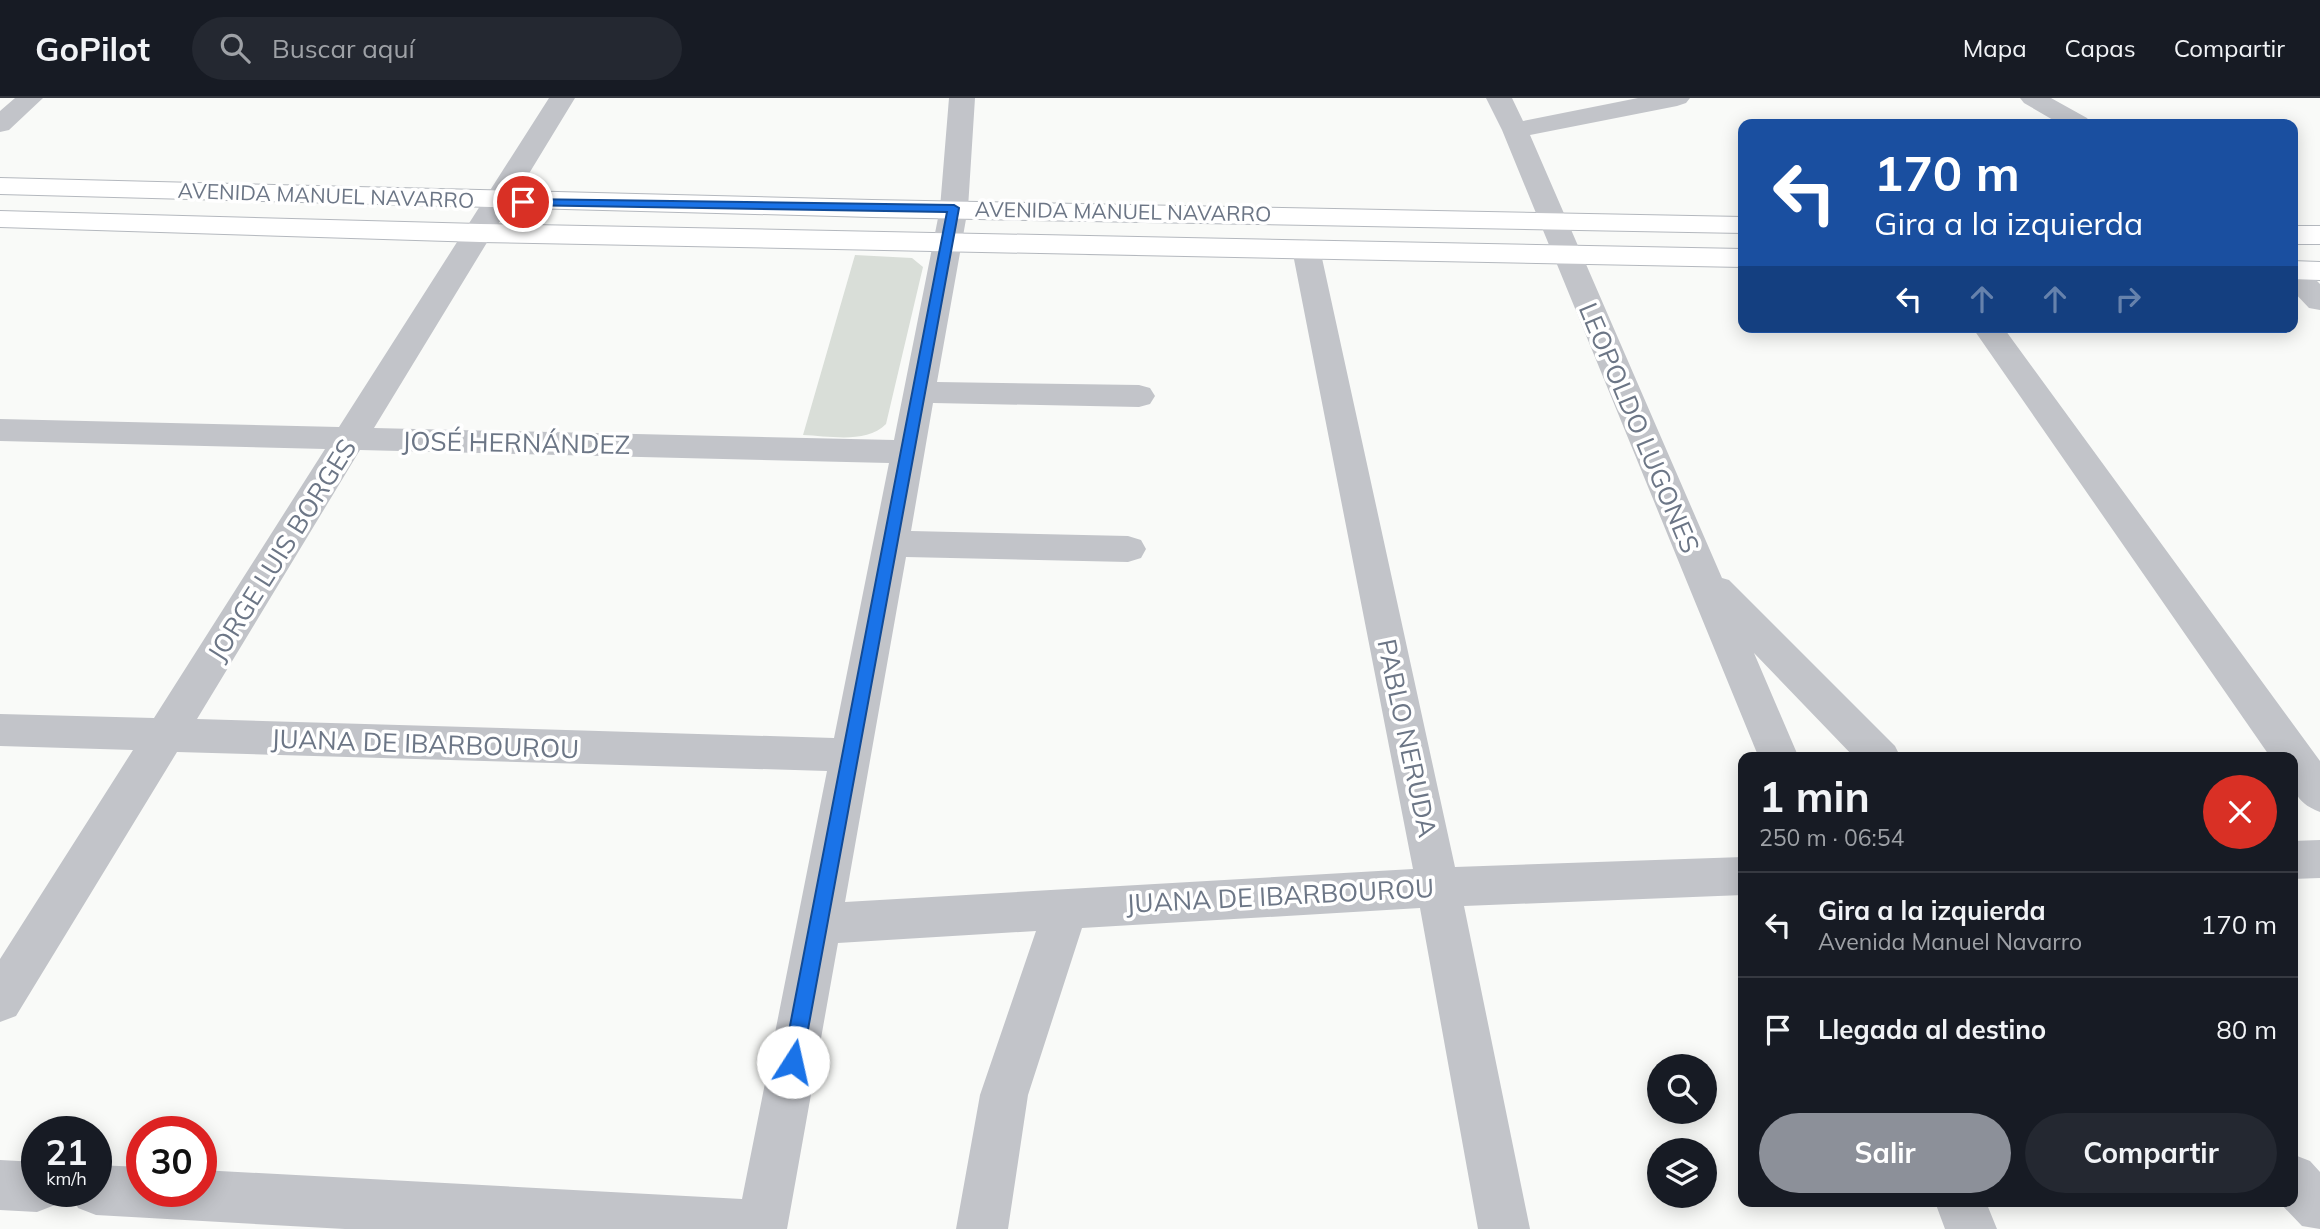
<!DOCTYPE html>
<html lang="es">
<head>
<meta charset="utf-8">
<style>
	body { margin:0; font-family:Mulish,sans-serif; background:#242831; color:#f1f3f6; height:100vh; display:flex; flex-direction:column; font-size:26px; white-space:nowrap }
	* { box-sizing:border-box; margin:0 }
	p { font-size:23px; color:#9ea1a6 }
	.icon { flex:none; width:38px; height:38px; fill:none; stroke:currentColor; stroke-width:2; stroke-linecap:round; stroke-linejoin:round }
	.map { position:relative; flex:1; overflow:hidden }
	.details { position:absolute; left:1738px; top:654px; width:560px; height:455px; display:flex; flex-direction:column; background:#171b24; border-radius:14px; box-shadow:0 4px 18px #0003 }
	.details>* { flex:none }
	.top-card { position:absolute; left:1738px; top:21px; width:560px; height:214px; border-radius:14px; box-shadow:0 4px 18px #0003; background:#1a4fa0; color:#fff; overflow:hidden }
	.controls { position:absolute; left:1647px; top:956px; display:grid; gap:14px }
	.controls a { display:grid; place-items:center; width:70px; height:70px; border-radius:50%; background:#171b24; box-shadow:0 4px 18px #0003; font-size:35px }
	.speed { position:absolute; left:21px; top:1018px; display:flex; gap:14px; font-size:35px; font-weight:700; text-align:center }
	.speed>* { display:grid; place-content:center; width:91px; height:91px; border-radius:50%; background:#171b24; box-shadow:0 4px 18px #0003; line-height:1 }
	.speed small { font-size:18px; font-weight:400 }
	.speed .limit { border:10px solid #d22; background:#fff; color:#111 }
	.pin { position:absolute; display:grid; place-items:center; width:60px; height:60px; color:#fff; margin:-30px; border:4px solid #fff; border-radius:50%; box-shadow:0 2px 7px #0007 }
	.me { position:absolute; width:77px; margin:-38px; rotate:10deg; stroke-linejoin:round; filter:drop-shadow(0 0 5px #0008) }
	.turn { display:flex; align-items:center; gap:24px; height:147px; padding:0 21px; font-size:32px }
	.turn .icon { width:91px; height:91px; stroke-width:2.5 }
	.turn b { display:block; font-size:49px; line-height:60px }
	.lanes { display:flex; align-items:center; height:66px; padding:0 21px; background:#0003; justify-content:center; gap:35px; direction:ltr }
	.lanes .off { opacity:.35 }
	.round { display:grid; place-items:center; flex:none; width:74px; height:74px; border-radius:37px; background:#242831 }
	.headline { display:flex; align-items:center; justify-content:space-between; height:119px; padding:0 21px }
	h1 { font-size:42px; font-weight:700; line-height:52px }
	.primary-button { display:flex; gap:14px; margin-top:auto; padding:14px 21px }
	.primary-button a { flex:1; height:80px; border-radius:42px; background:#8c9099; color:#fff; font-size:28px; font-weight:700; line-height:80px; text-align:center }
	.primary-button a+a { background:#242831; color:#f1f3f6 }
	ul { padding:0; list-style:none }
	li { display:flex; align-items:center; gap:21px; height:105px; padding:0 21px; border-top:2px solid #363941 }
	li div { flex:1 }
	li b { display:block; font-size:26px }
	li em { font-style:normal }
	header { display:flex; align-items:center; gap:42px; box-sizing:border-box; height:98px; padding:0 35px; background:#171b24; border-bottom:2px solid #363941 }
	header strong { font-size:33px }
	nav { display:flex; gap:38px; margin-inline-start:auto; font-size:24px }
	.search { width:490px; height:63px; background:#242831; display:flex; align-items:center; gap:18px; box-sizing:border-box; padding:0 24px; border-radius:38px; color:#9ea1a6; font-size:26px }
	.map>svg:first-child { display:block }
</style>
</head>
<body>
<header>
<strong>GoPilot</strong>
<div class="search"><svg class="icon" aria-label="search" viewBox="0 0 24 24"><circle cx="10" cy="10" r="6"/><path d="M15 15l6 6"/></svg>Buscar aquí</div>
<nav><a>Mapa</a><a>Capas</a><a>Compartir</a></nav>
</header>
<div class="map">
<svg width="2320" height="1131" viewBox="0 0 2320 1131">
	<rect width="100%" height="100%" fill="#f9faf8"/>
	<!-- green -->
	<path fill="#d9ded8" d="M855,157L912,160L923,169L886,326C866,346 830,338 803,337Z"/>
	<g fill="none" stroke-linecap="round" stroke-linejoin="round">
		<!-- secondary casing -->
		<g stroke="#b4b8be" stroke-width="2">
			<path id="secondary" d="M0,80L872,102L1743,119V135L872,119L0,96Z
				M0,113L480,126L1743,151V169L480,144L0,129Z
				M2292,128H2320V146H2292Z
				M2292,163L2320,164V182L2292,181Z"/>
		</g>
		<!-- street -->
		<path fill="#c2c4c9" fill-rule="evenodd" d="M15,0H43L9,32L0,34V13Z
			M549,0H575L374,330L894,342L940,110L949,0H975L968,110L937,284L1139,287L1150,290L1155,298L1150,306L1139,309L933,305L911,433L1128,438L1141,442L1146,451L1141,460L1128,464L906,459L845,804L1413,771L1292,151L1296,145L1306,142L1316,145L1320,151L1455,769L1743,759V797L1464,808L1530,1131H1478L1420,810L1082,830L1028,997L1008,1131H956L980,997L1036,833L838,845L787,1131H345L96,1117L78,1110L71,1094H96V1067L142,1069V1094H201V1072L742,1101L827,673L177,654L16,918L0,924V861L133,652L0,648V616L154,620L325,351L0,343V321L339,329ZM360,352L889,365L834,640L197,621Z
			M1486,0H1512L1523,23L1638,0H1690L1686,5L1677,8L1530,37L1722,480L1729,482L1895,648L1901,660H1855L1754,555L1799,660H1759L1502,32Z
			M2020,0H2051L2087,20L2091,26H2060L2024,5Z
			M2292,165L2302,168L2320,186V212L2309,210L2292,192Z
			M1972,229H2003L2320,663V714C2291,703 2292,687 2292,660H2271Z
			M2320,742V780L2292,781V743Z
			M2292,1056L2310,1063L2320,1074V1131L2302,1128L2279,1104H2292Z
			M0,1062L37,1064V1094H60L55,1107L37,1114L0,1112Z
			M1935,1104H1986L1997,1131H1945Z"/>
		<!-- secondary -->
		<use href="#secondary" fill="#fff" fill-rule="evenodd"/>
	</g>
	<!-- route -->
	<path fill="#1a73e8" stroke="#114b97" stroke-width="2" d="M523,101L954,107L959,110L802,964L800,970L793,973L786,970L783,964L947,114L519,107V102Z"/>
	<g text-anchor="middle" stroke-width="7" stroke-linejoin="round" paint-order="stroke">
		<!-- far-street labels -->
		<g font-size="21" fill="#6c7686" stroke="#fff">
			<text transform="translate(326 98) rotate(2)" y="7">AVENIDA MANUEL NAVARRO</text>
			<text transform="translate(1123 114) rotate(1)" y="7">AVENIDA MANUEL NAVARRO</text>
		</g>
		<!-- street labels -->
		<g font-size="26" fill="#6c7686" stroke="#fff">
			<text transform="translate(1639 330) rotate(67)" y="9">LEOPOLDO LUGONES</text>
			<text transform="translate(516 345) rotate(1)" y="9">JOSÉ HERNÁNDEZ</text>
			<text transform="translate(282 452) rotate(-58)" y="9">JORGE LUIS BORGES</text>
			<text transform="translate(1407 640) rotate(78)" y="9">PABLO NERUDA</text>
			<text transform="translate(425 646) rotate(2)" y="9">JUANA DE IBARBOUROU</text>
			<text transform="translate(1280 798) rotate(-3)" y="9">JUANA DE IBARBOUROU</text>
		</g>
	</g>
</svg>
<div class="controls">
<a><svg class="icon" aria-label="search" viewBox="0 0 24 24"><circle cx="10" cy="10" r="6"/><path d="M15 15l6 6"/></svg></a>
<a><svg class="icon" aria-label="layers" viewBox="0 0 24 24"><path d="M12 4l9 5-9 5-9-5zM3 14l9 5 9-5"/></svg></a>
</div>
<div class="speed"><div>21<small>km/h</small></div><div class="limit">30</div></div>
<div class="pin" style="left:523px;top:104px;background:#d93025"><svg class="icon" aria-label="arrive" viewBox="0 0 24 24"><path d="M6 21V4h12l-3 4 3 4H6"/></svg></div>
<svg class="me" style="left:793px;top:964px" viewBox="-20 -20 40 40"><circle r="19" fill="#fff"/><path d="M0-13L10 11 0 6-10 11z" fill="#1a73e8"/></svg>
<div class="top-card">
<div class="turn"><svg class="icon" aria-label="left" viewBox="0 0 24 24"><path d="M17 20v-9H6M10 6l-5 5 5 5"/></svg><div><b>170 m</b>Gira a la izquierda</div></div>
<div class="lanes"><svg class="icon" aria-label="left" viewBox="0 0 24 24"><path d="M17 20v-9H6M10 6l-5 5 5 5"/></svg><svg class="icon off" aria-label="ahead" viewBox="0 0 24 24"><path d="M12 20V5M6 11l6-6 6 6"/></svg><svg class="icon off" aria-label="ahead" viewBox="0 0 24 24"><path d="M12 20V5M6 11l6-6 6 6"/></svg><svg class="icon off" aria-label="right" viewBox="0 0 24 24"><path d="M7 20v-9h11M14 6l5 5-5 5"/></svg></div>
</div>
<section class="details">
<div class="headline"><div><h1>1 min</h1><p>250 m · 06:54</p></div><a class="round" style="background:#d93025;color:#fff"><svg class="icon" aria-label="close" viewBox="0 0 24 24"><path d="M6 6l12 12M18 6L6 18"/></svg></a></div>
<ul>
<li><svg class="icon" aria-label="left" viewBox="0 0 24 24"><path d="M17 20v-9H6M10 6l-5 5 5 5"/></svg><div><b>Gira a la izquierda</b><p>Avenida Manuel Navarro</p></div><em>170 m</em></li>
<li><svg class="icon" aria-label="arrive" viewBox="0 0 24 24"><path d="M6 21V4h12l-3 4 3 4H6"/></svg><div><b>Llegada al destino</b></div><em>80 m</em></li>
</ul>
<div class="primary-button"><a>Salir</a><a>Compartir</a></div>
</section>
</div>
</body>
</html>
